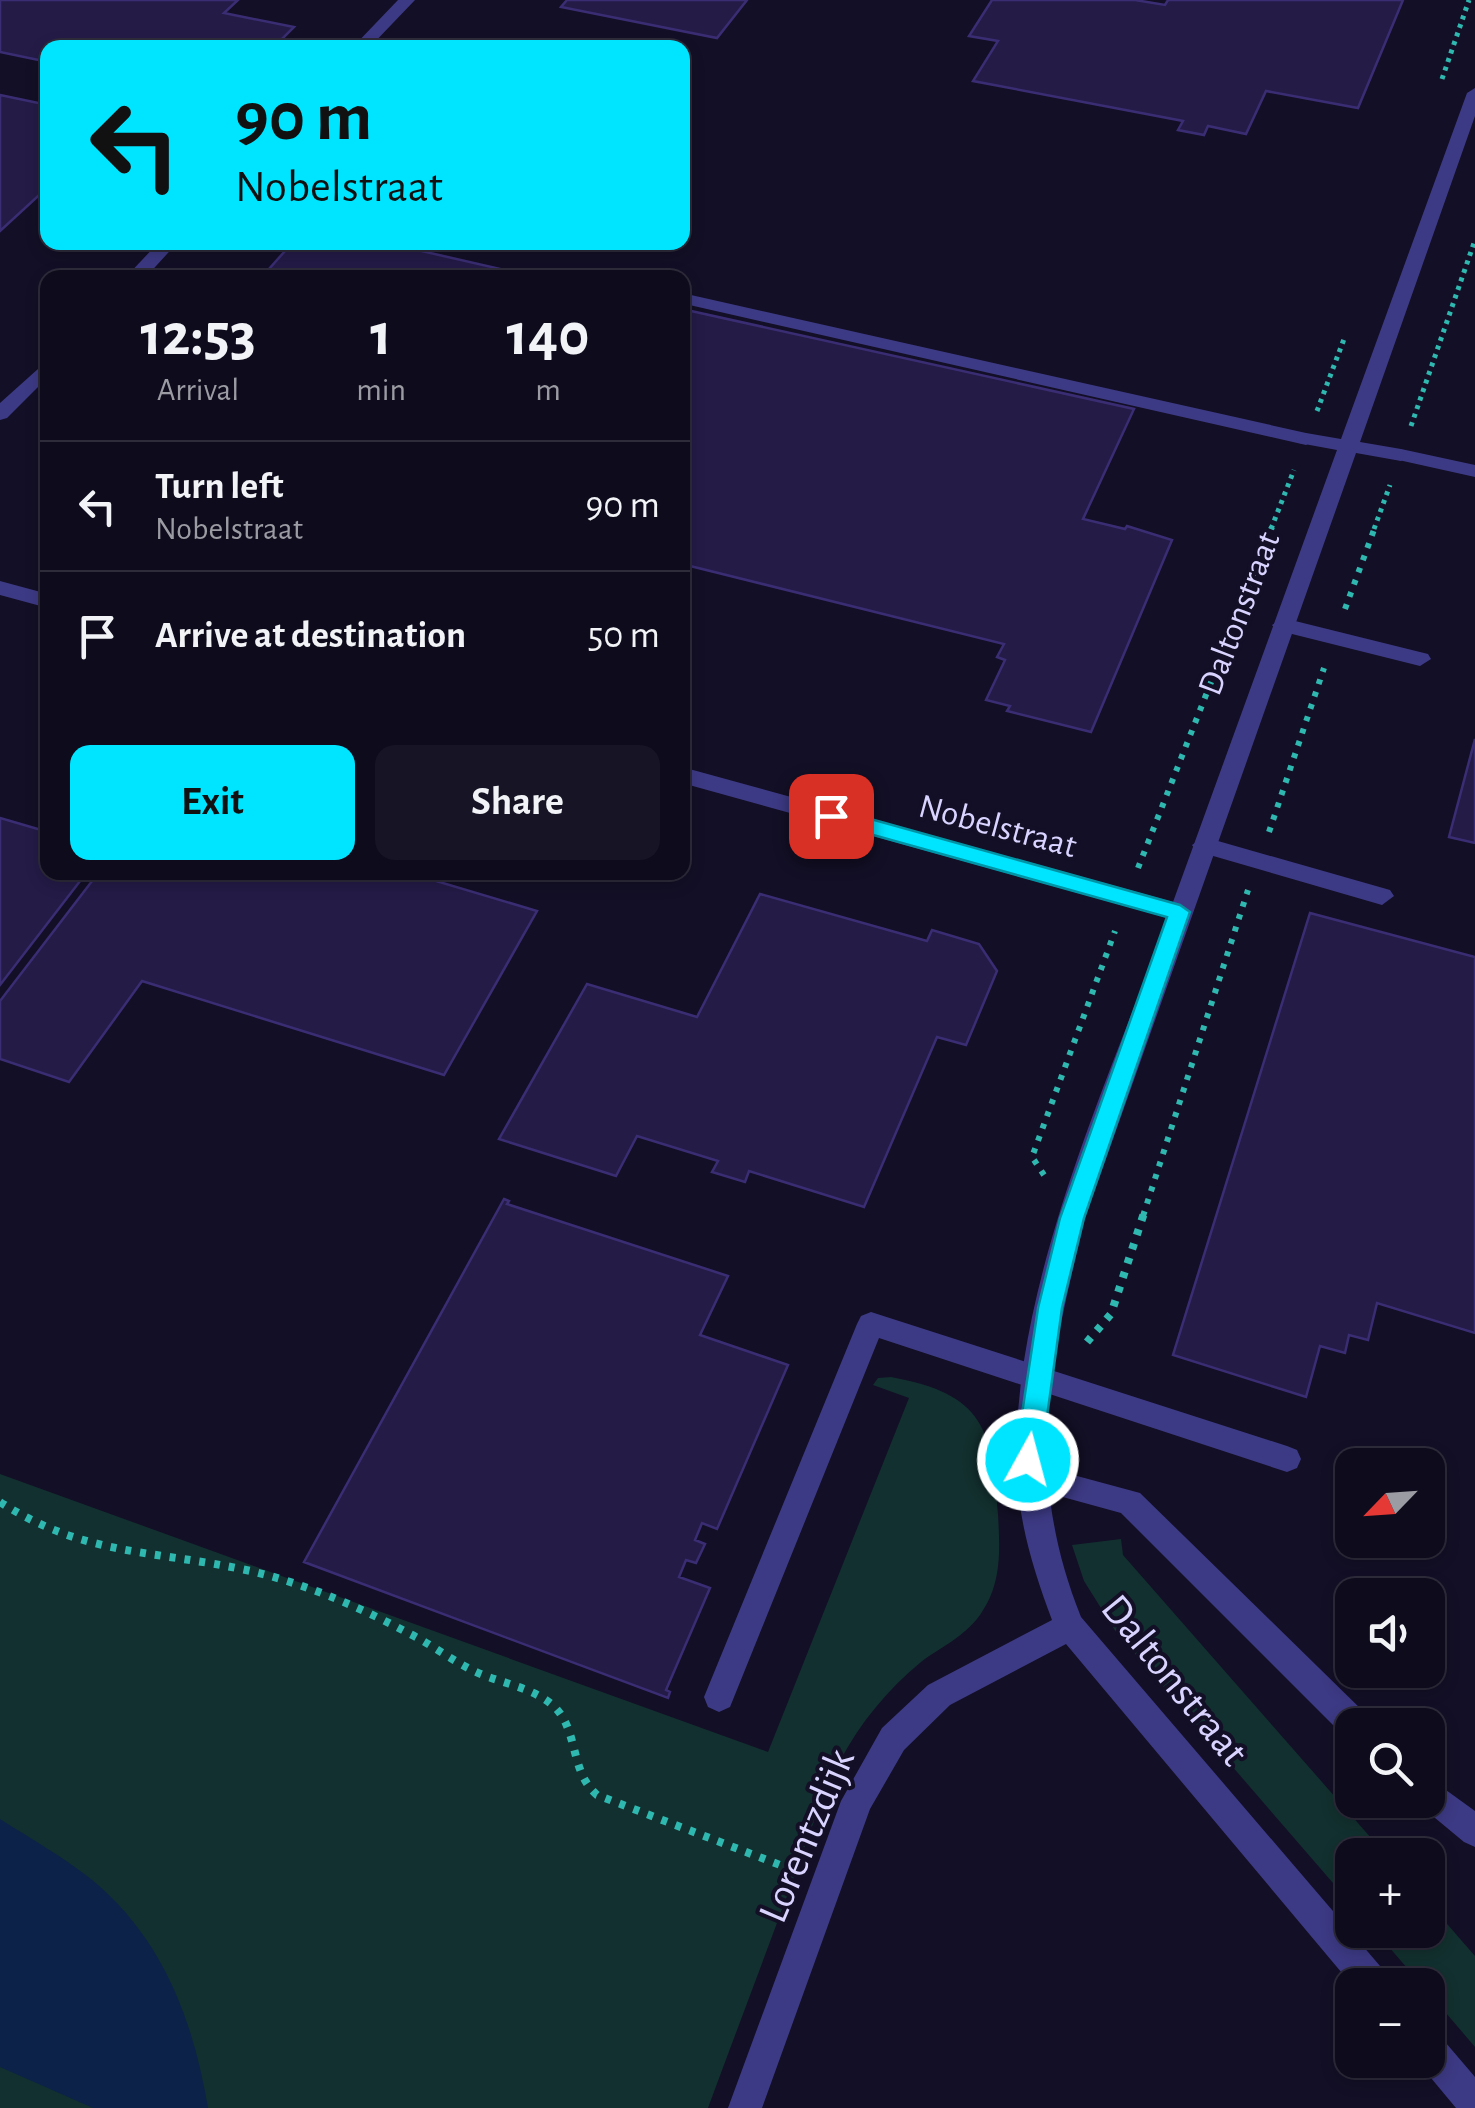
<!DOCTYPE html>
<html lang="en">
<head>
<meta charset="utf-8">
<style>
	body { margin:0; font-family:"Alegreya Sans",sans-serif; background:#171425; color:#f1f3f6; height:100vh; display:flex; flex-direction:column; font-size:38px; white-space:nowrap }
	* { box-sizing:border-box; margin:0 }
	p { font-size:32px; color:#9b9ba3 }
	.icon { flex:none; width:55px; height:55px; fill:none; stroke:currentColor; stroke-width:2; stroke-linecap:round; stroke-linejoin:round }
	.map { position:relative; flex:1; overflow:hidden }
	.sheet { position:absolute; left:40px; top:270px; width:650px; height:610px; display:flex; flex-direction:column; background:#0e0b1c; border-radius:20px; box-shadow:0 5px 15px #0003,0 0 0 2px #2e2b3b }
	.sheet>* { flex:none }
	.top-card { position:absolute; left:40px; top:40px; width:650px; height:210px; border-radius:20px; box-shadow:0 5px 15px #0003,0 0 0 2px #2e2b3b; background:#00e5ff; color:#111; overflow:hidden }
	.needle { width:65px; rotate:245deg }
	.controls { position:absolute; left:1335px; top:1448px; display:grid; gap:20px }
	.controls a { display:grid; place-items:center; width:110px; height:110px; border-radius:20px; background:#0e0b1c; box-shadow:0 5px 15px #0003,0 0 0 2px #2e2b3b; font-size:50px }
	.pin { position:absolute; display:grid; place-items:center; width:85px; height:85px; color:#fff; margin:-42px; border-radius:20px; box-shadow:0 5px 15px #0006 }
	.me { position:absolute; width:110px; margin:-55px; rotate:7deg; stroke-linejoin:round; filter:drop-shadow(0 0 8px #0008) }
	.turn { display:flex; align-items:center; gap:35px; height:210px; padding:0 30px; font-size:45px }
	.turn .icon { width:130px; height:130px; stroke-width:2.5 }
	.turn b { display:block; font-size:70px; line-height:85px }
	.eta { display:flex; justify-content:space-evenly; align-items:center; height:170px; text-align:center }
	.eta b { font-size:60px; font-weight:600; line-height:70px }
	.action { display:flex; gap:20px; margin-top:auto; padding:20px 30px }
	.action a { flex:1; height:115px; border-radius:20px; background:#00e5ff; color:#111; font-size:40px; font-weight:600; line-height:115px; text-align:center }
	.action a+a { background:#171425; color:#f1f3f6 }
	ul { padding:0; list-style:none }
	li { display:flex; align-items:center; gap:30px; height:130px; padding:0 30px; border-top:2px solid #2e2b3b }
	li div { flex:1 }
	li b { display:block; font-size:38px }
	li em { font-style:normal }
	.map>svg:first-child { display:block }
</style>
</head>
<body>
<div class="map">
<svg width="1475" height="2108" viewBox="0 0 1475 2108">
	<rect width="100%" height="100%" fill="#130f26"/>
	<!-- green -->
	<path fill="#12302f" d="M891,1377C984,1394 992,1428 998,1514C1000,1551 1002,1584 980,1615C963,1638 942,1646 921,1662C888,1689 860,1723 840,1761C819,1801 806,1846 790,1888C763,1961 735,2035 708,2108H0V1474L768,1752L909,1398L873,1385L878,1378Z
		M1121,1539L1123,1555L1386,1855H1352V1905L1116,1632L1084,1581L1072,1545Z
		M1428,1902L1475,1956V2047L1428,1992V1985H1422L1374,1930H1428Z"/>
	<!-- water -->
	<path fill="#0c2248" d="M0,1819C30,1838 63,1857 91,1879C163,1938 193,2020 208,2108H93L0,2067Z"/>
	<!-- building -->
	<path fill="#241b47" stroke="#3b2d73" stroke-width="2.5" d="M0,0H238L224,13L294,27L273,48H48V62L0,52Z
		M567,0H747L717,38L561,7Z
		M992,0H1135L1165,5L1168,0H1403L1358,108L1266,91L1246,134L1208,126L1204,135L1178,130L1183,121L973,81L998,41L969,36Z
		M0,95L48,105V187L0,231Z
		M293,242H382L540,278H261Z
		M682,309L1134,409L1083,519L1125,529L1127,526L1172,540L1091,732L1007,711L1010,706L986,700L1005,660L997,657L1004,644L682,564Z
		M1475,739V843L1449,837Z
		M0,818L48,832V872H87L0,985Z
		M99,872H406L537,911L444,1075L142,981L69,1082L0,1059V1001Z
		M760,894L927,941L932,930L979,944L997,971L966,1045L937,1037L864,1207L749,1171L745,1182L712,1172L718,1161L637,1136L616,1176L499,1139L587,984L697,1017Z
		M1310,913L1475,957V1333L1377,1303L1368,1340L1349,1335L1345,1353L1320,1346L1306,1397L1173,1355Z
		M504,1199L509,1201L507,1204L728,1276L700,1335L788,1365L717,1529L702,1523L695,1540L705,1544L696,1563L686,1560L679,1577L710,1588L666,1690L670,1692L668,1698L304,1562Z"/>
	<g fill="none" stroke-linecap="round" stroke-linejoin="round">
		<!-- path-far2 -->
		<path stroke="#2fb8b0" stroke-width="5" stroke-dasharray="4 5" stroke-linecap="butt" d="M1442,79L1469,0
			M1317,411L1344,339
			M1411,426L1475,240
			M1271,529L1294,470
			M1374,529L1390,485"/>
		<!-- path-far1 -->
		<path stroke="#2fb8b0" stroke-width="6" stroke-dasharray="5 8" stroke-linecap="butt" d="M1345,609L1375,527
			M1269,832L1324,668
			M1138,868L1272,527
			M1044,1175L1032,1157L1115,931
			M1143,1216L1248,890"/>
		<!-- path -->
		<path stroke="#2fb8b0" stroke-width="8" stroke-dasharray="6 9" stroke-linecap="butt" d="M1087,1342L1111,1314L1144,1213
			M0,1502C84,1556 153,1550 246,1570C301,1582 358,1606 408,1633C431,1644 451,1660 474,1671C499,1683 528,1686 550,1703C580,1726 568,1770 597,1795L788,1868"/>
		<!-- service -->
		<path fill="#3d3a85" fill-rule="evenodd" d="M691,295L1306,433L1316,439L1306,445L685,304L682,299Z
			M1401,449L1475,465V477L1394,459L1391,455Z
			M1283,618L1428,654L1431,659L1420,666L1276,630L1272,625Z
			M1204,837L1390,890L1394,896L1382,905L1196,851L1192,845Z
			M871,1312L1287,1446L1297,1450L1301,1459L1297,1468L1287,1472L879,1338L730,1707L719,1712L708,1707L704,1697L857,1324L861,1316Z
			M1029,1463L1140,1493L1366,1714L1370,1725H1352V1739L1344,1736L1121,1513L1019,1485L1015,1476L1019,1467Z
			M1428,1777L1475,1811V1847L1464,1842L1417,1803L1416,1800H1428Z"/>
		<!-- minor -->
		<path fill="#3d3a85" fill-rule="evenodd" d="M398,0H415L369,48H352Z
			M1475,88V116L1360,442L1401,449L1411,455L1401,461L1356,453L1085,1218C1050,1364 1023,1472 1081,1617L1386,1973L1391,1985H1352L1066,1644L950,1705L904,1750L870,1809L762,2108H728L841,1801L882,1728L928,1685L1052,1620C1034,1572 1019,1524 1017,1473C1009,1293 1107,1085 1168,918L682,783V767L1173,902L1337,450L1299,443L1296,439L1306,433L1341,439L1467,93Z
			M159,242H178L145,278H125Z
			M48,360V377L7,418L0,420V403Z
			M0,581L48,594V608L0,595Z
			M1428,2031L1440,2036L1475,2077V2108H1456L1416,2060H1428Z"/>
	</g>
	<!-- route -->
	<path fill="#00e5ff" stroke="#0095a6" stroke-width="2.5" d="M831,808L1180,905L1190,912L1084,1218L1062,1308L1041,1460L1037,1468L1028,1471L1019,1468L1015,1460L1038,1308L1060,1218L1167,917L823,821L820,816Z"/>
	<g text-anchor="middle" stroke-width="8" stroke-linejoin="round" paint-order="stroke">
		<!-- street labels -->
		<g font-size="35" fill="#d9d4ff" stroke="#130f26">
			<text transform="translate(1238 613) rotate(-69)" y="12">Daltonstraat</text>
			<text transform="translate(998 825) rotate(15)" y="12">Nobelstraat</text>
		</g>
		<!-- near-street labels -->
		<g font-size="42" fill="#d9d4ff" stroke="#130f26">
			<text transform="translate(1176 1679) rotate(51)" y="15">Daltonstraat</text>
			<text transform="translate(805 1835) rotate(-67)" y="15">Lorentzdijk</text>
		</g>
	</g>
</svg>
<div class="controls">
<a><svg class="needle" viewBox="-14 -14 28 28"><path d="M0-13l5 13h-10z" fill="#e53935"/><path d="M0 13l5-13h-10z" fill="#9b9ba3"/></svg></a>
<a><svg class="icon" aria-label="sound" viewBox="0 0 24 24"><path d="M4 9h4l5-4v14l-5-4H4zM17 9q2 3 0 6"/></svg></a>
<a><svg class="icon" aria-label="search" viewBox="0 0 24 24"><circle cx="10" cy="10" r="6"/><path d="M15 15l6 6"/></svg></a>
<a>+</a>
<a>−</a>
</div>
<div class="pin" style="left:831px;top:816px;background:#d93025"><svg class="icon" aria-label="arrive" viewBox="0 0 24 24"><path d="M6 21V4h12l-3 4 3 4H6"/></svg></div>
<svg class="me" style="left:1028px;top:1460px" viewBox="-20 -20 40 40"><circle r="17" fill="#00e5ff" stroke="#fff" stroke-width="3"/><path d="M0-11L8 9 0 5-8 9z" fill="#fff"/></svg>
<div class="top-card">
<div class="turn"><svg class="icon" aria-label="left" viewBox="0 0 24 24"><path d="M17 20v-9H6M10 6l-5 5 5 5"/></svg><div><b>90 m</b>Nobelstraat</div></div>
</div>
<section class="sheet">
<div class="eta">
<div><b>12:53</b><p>Arrival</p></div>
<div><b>1</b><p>min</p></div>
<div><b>140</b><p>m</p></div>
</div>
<ul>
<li><svg class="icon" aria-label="left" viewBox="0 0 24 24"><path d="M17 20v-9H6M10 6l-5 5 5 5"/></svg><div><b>Turn left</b><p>Nobelstraat</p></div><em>90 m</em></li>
<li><svg class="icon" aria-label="arrive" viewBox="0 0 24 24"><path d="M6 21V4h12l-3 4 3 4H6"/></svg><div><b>Arrive at destination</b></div><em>50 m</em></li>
</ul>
<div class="action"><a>Exit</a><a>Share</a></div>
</section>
</div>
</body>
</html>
